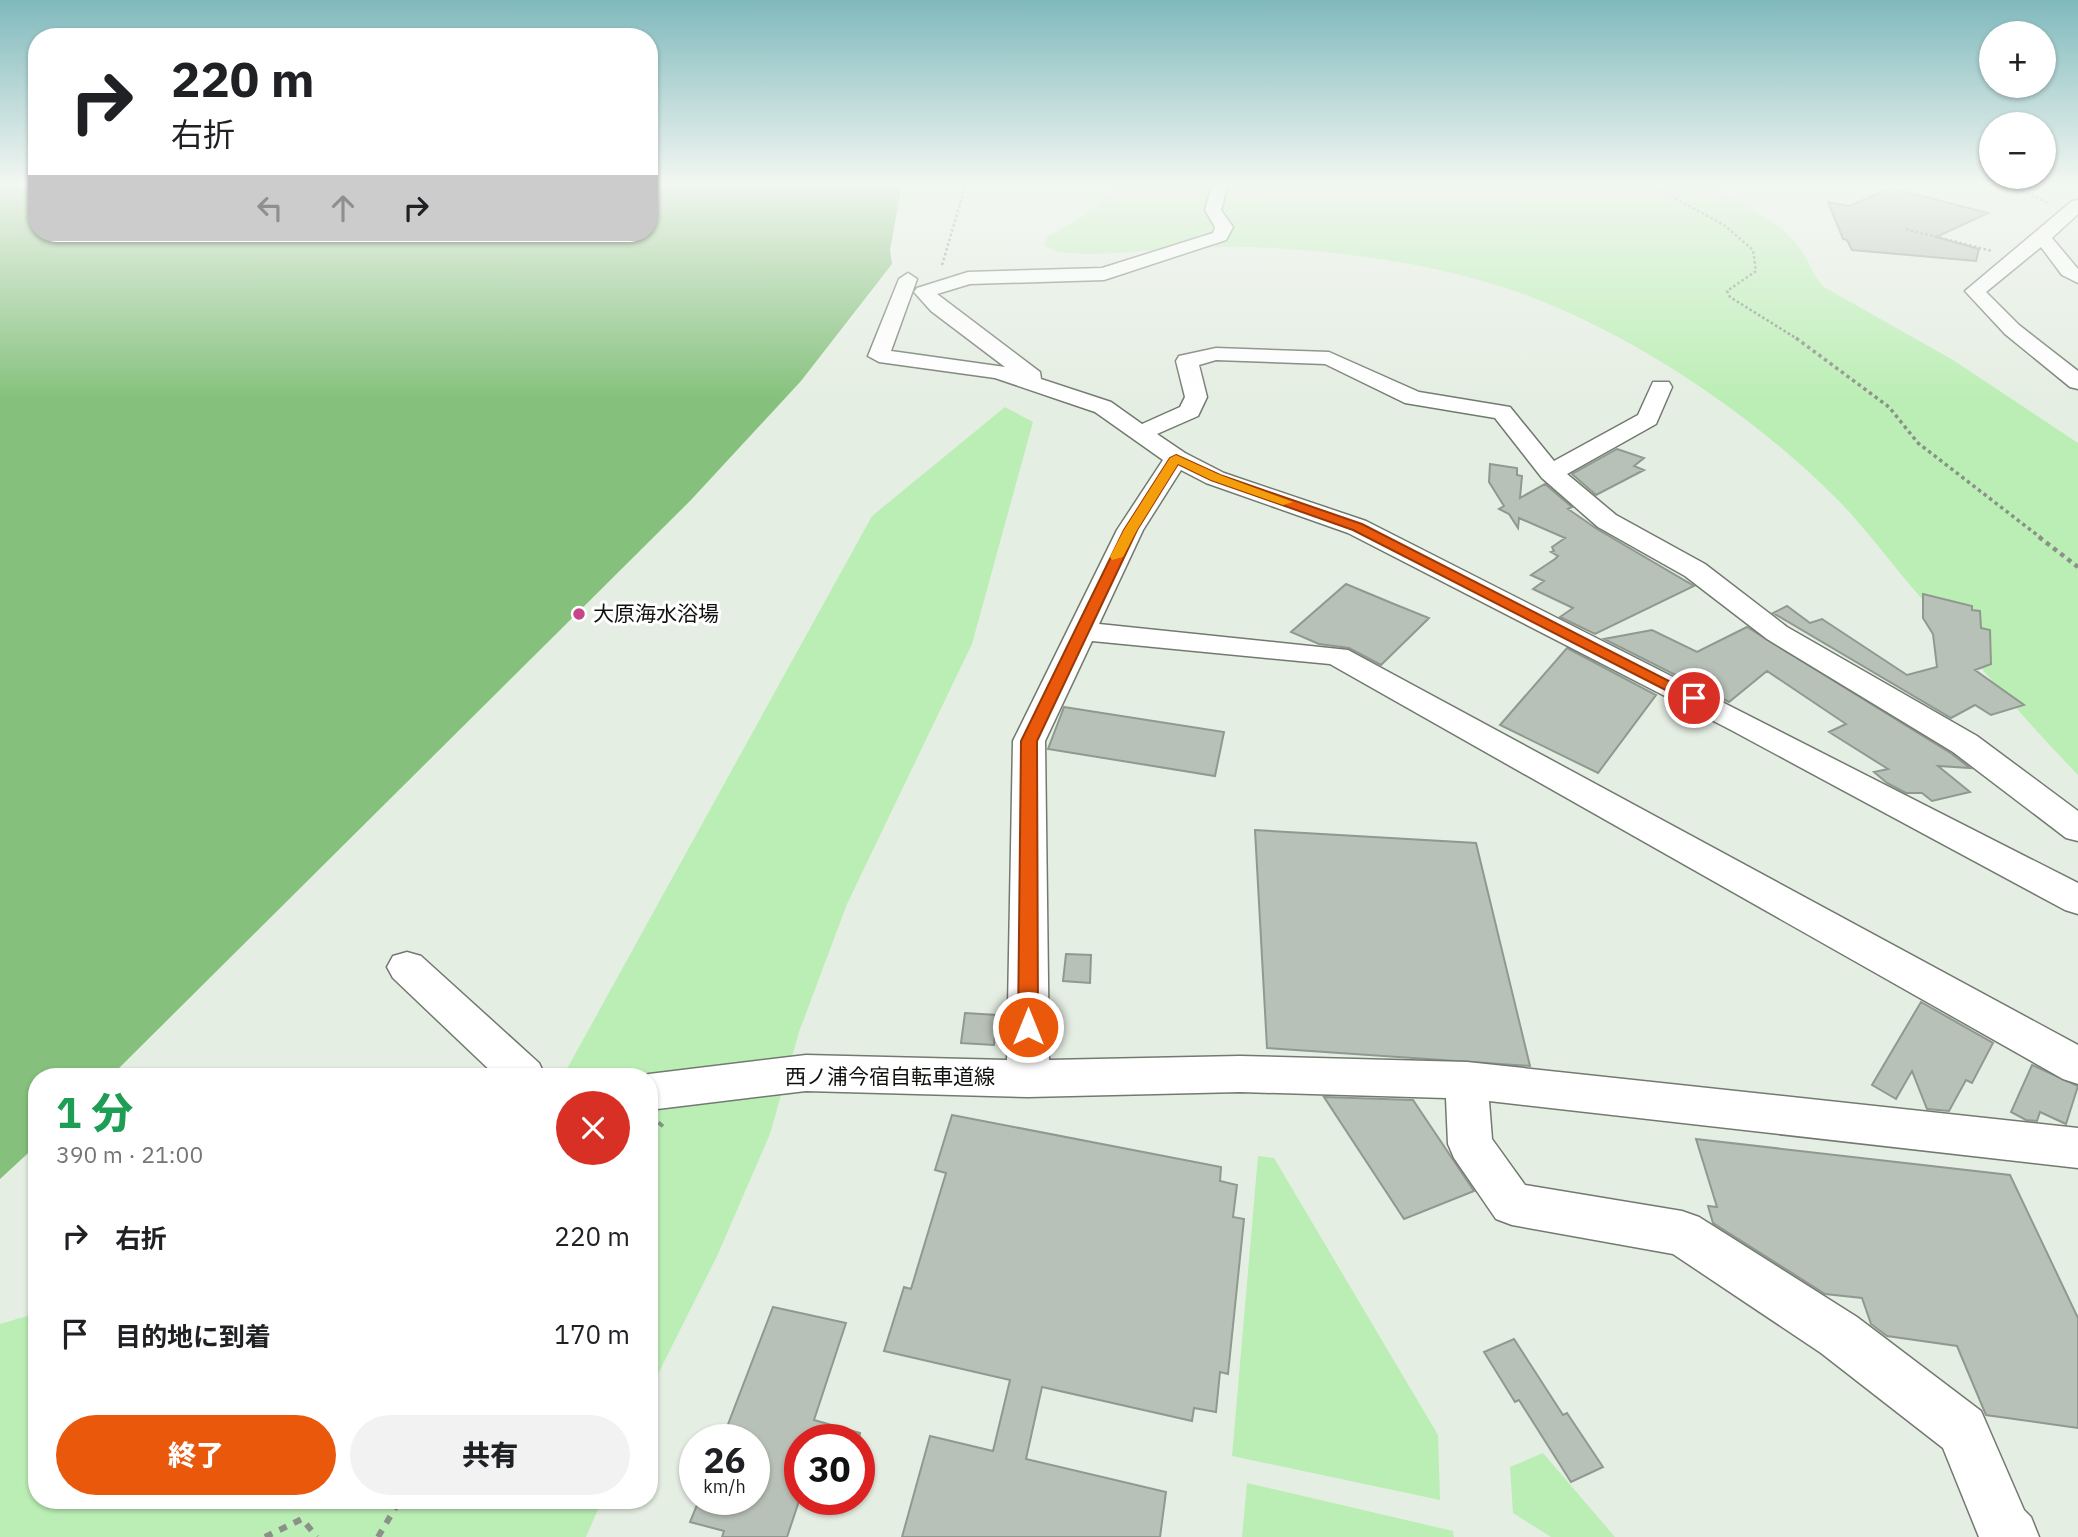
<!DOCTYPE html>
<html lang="ja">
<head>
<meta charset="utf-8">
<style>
	body { margin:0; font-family:"IBM Plex Sans","Noto Sans JP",sans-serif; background:#f2f2f2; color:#202124; height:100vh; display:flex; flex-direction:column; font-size:26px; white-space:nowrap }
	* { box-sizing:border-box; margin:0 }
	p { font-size:23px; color:#757577 }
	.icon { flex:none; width:38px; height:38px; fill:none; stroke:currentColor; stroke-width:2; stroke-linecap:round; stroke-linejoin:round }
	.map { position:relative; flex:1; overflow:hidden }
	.drawer { position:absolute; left:28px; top:1068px; width:630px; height:441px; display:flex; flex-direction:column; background:#fff; border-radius:28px; box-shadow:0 2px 5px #0004 }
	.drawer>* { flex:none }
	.top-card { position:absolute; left:28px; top:28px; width:630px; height:214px; border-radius:28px; box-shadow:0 2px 5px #0004; background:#fff; color:#202124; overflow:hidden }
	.tools { position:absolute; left:1979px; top:21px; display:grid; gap:14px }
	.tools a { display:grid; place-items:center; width:77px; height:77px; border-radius:50%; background:#fff; box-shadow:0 2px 5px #0004; font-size:35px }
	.speed { position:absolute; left:679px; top:1424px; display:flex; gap:14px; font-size:35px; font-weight:700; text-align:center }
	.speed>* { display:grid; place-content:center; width:91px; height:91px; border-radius:50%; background:#fff; box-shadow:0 2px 5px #0004; line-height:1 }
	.speed small { font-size:18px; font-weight:400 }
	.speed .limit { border:10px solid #d22; background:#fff; color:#111 }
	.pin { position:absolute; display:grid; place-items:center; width:60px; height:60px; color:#fff; margin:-30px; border:4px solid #fff; border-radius:50%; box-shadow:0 2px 7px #0007 }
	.me { position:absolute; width:77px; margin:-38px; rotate:0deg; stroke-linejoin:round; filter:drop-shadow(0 0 5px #0008) }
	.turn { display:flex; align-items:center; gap:24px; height:147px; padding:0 28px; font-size:32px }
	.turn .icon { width:91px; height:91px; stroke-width:2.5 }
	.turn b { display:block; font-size:49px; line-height:60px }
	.lanes { display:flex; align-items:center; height:66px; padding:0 28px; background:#0003; justify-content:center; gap:35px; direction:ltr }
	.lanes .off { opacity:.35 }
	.round { display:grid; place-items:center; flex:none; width:74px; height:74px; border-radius:37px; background:#f2f2f2 }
	.headline { display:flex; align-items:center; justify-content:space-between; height:119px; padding:0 28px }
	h1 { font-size:42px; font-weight:800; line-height:52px; color:#1e9e55 }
	.cta { display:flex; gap:14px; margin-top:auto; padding:14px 28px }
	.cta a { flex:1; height:80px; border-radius:42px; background:#ea580c; color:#fff; font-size:28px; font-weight:800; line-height:80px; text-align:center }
	.cta a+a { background:#f2f2f2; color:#202124 }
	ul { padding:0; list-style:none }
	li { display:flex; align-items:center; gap:21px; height:98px; padding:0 28px }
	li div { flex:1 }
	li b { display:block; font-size:26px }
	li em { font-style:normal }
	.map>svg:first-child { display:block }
</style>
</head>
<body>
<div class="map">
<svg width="2078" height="1537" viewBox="0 0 2078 1537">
	<rect width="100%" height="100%" fill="#e5eee3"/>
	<!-- green -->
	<path fill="#bbeeb4" d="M1115,184H1706C1738,202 1774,217 1798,246C1809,259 1812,275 1824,287L1953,360L2078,443V775C2021,716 1969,654 1916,592C1890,562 1866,529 1839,501C1759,420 1645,342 1539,300C1450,265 1347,251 1253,247C1197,245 1142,253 1086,254L1059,252L1046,247L1044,243L1048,237C1071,222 1102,208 1115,184Z
		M1005,407L1033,422L972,644L847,904L799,1032L770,1134L718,1254L649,1392V1076H563L872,516Z
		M1258,1156L1274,1158L1438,1435L1440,1500L1232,1456Z
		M37,1313V1500H602L586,1537H0V1324Z
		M1543,1453L1615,1537H1551L1513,1513L1510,1467Z
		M1247,1483L1453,1531L1454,1537H1242Z"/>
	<!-- water -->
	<path fill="#85c17c" d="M0,184H37V233H649V184H902L890,250L892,264L801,381L690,501L111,1076H37V1145L0,1179Z"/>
	<!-- building -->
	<path fill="#b8c1b7" stroke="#90998f" stroke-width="2" d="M1891,188L1988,213L1936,237L1979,249L1976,261L1852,250L1847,240L1843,239L1828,202L1849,206Z
		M1617,449L1644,458L1634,466L1644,470L1596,495L1572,474Z
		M1490,464L1517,468V475L1522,476L1520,498L1545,484L1572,507L1568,509L1597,529L1694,586L1595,634L1560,617L1573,608L1533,589L1544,581L1531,575L1555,559L1558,556L1551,552L1554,551L1552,547L1565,538L1519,518L1518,528L1509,514L1499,509L1504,506L1489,482Z
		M1346,584L1394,604L1429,618L1381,665L1349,648L1319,644L1291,632Z
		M1923,594L1972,606V610L1980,611L1981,628L1990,630L1991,664L1975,670L2024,705L1991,715L1975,705L1951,718L1773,613L1787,606L1810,623L1822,619L1907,675L1937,667L1933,634L1923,618Z
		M1747,627L1952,754L1970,768L1938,766L1970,792L1932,801L1922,793H1906L1887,783L1874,772L1888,769L1829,732L1846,724L1767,671L1729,702L1604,639L1652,630L1697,652Z
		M1567,648L1656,695L1598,773L1500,725Z
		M1064,707L1224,732L1215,776L1048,749Z
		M1255,830L1476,843L1530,1066L1267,1048Z
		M1066,954L1091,955L1090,983L1063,981Z
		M1921,1002L1993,1043L1972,1083L1966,1080L1949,1111L1927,1109L1912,1071L1896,1099L1872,1085Z
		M965,1013L997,1015L994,1045L961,1043Z
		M2032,1065L2078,1086L2066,1124L2040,1112L2037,1121L2026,1120L2011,1112Z
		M1324,1097L1413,1100L1474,1191L1404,1219Z
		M952,1115L1221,1167L1220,1181L1237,1185L1233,1217L1244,1219L1228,1374L1220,1372L1216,1412L1194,1408L1192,1421L1042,1387L1026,1459L1166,1492L1160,1537H902L930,1436L993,1451L1010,1380L884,1351L904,1287L911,1289L946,1173L935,1170Z
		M1696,1139L2010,1175L2078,1318V1428L1986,1415L1957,1346L1887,1336L1871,1324L1862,1298L1825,1294L1713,1223L1708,1206L1717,1207Z
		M773,1307L846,1323L814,1420L860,1433L859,1440H800V1498L787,1537H722L724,1531L690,1522L699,1500H754V1440H722Z
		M1514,1339L1563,1415L1567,1413L1603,1467L1571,1482L1519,1400L1515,1402L1484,1352Z"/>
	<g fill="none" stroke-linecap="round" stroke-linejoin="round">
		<!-- minor casing -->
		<g stroke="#727a70" stroke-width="3">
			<path id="minor" d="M1228,184L1221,210L1233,227L1226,240L1104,280L970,284L937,294L1040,372L1041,379L1111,402L1142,424L1180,407L1185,397L1176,361L1179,356L1216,348L1329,352L1419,392L1510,407L1554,461L1638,415L1653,382H1669L1672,387L1656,424L1567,474L1616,515L1705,564L1787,627L1977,736L2078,811V841L2066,838L1953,752L1767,639L1685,576L1598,527L1542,478L1495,418L1405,403L1325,364L1216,360L1199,365L1207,397L1198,416L1157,434L1185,453L1224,473L1366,521L2078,883V914L2065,910L1731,730L1348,533L1206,483L1181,470L1143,530L1099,624L1348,650L2078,1045V1084L2063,1079L1330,664L1092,641L1045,741L1049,1060L1240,1056L1467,1062L2078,1128V1168L1489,1101L1492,1139L1525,1185L1682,1211L1699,1217L1857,1317L1981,1411L2024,1510L2031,1517L2039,1537H1979L1943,1448L1821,1353L1673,1254L1512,1225L1496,1219L1454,1158L1448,1144L1446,1098L1240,1092L1028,1097L806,1091L649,1110V1076H642L649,1074L806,1055L1007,1060L1013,741L1117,530L1163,460L1095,412L995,378L879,362L868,356L899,279L908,273L917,279L891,351L1005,367L931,311L914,292L917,288L968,272L1102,268L1213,233L1215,227L1205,210L1212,185Z
				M2078,200V214L2052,238L2078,269V283L2062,275L2041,247L1986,292L2019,325L2078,371V389L2070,387L2005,334L1965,291L2072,201Z
				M407,952L421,956L539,1063L545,1076H496L393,978L387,967L393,956Z"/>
		</g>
		<!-- path-far3 -->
		<path stroke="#8b9189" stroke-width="2.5" stroke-dasharray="2.5 2.5" stroke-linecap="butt" d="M1649,184L1724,225L1753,250L1756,271L1727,291L1730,297L1799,340
			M2009,184L2048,203
			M1906,229L1992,251
			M942,265L963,194V184"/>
		<!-- path-far2 -->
		<path stroke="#8b9189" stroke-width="3.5" stroke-dasharray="3.5 3.5" stroke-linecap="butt" d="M1796,338L1889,407L1918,443L2041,538"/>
		<!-- path-far1 -->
		<path stroke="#8b9189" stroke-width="4.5" stroke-dasharray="4.5 4.5" stroke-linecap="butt" d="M2039,537L2078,567"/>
		<!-- path -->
		<path stroke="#8b9189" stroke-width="6" stroke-dasharray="8 8" stroke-linecap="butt" d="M649,1138L662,1123
			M265,1537L302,1519L317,1537
			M378,1537L400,1500"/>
		<!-- minor -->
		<use href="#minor" fill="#fff" fill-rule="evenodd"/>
	</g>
	<!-- sky -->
	<linearGradient id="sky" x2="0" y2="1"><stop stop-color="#80b9bd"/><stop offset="0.46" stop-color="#f3f7f2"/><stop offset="1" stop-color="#f3f7f2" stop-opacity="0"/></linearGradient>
	<rect width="2078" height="400" fill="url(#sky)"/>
	<!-- route -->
	<path fill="#ea580c" stroke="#983908" stroke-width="2" d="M1176,455L1220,475L1362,524L1702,698L1700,702H1689L1353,530L1211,480L1178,464L1137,530L1037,741L1038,1027L1035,1033H1021L1018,1027L1021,741L1124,530L1170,458Z"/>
	<!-- slow -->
	<path fill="#f59e0b" d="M1176,455L1220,475L1293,502L1283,505L1211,480L1178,464L1137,530L1123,557L1112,560L1110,557L1124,530L1170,458Z"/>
	<!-- markers -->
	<circle fill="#c94589" stroke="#fff" stroke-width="2.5" cx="579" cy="614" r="7"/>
	<g text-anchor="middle" stroke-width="6" stroke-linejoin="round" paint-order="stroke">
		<!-- poi labels -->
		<g font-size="21" fill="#0e110d" stroke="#fff" text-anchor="start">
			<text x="593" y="621">大原海水浴場</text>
		</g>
		<!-- street labels -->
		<g font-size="21" fill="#0e110d" stroke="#fff">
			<text x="890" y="1084">西ノ浦今宿自転車道線</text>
		</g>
	</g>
</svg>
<div class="tools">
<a>+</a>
<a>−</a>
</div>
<div class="speed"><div>26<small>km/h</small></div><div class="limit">30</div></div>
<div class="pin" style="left:1694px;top:698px;background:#d93025"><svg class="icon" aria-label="arrive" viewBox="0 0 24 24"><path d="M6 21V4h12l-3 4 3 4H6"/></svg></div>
<svg class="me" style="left:1028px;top:1027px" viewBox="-20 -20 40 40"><circle r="17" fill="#ea580c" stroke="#fff" stroke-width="3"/><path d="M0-11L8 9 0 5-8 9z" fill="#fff"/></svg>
<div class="top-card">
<div class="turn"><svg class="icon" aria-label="right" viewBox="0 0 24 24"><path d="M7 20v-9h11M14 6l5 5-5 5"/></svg><div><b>220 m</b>右折</div></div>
<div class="lanes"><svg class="icon off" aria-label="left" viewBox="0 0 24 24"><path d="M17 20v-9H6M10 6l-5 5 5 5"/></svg><svg class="icon off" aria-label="ahead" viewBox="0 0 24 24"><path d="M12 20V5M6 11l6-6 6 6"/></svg><svg class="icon" aria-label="right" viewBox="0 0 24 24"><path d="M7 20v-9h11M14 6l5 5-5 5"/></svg></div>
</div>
<section class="drawer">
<div class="headline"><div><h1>1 分</h1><p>390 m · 21:00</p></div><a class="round" style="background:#d93025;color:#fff"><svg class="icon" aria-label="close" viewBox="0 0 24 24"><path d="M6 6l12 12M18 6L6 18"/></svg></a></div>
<ul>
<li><svg class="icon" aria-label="right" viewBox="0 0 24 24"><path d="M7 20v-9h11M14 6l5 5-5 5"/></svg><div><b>右折</b></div><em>220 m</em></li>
<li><svg class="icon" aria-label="arrive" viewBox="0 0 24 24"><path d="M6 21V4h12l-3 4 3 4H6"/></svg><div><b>目的地に到着</b></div><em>170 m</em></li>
</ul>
<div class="cta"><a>終了</a><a>共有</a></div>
</section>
</div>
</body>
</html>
